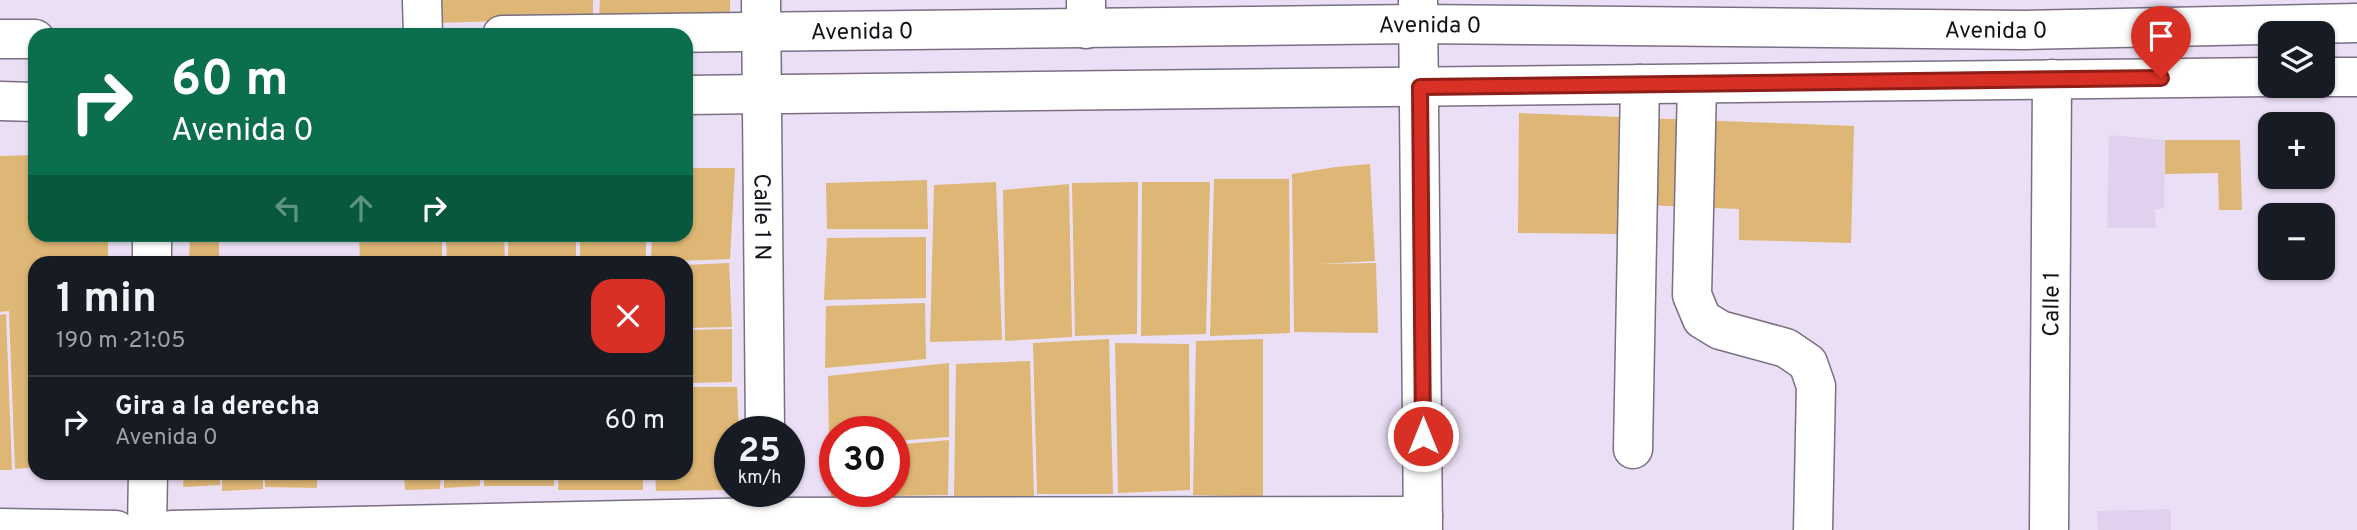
<!DOCTYPE html>
<html lang="es">
<head>
<meta charset="utf-8">
<style>
	body { margin:0; font-family:Overpass,sans-serif; background:#242831; color:#f1f3f6; height:100vh; display:flex; flex-direction:column; font-size:26px; white-space:nowrap }
	* { box-sizing:border-box; margin:0 }
	p { font-size:23px; color:#9ea1a6 }
	.icon { flex:none; width:38px; height:38px; fill:none; stroke:currentColor; stroke-width:2; stroke-linecap:round; stroke-linejoin:round }
	.map { position:relative; flex:1; overflow:hidden }
	.sheet { position:absolute; left:28px; top:256px; width:665px; height:224px; display:flex; flex-direction:column; background:#171b24; border-radius:21px; box-shadow:0 2px 5px #0004 }
	.sheet>* { flex:none }
	.banner { position:absolute; left:28px; top:28px; width:665px; height:214px; border-radius:21px; box-shadow:0 2px 5px #0004; background:#0b6e4f; color:#fff; overflow:hidden }
	.buttons { position:absolute; left:2258px; top:21px; display:grid; gap:14px }
	.buttons a { display:grid; place-items:center; width:77px; height:77px; border-radius:14px; background:#171b24; box-shadow:0 2px 5px #0004; font-size:35px }
	.speed { position:absolute; left:714px; top:416px; display:flex; gap:14px; font-size:35px; font-weight:700; text-align:center }
	.speed>* { display:grid; place-content:center; width:91px; height:91px; border-radius:50%; background:#171b24; box-shadow:0 2px 5px #0004; line-height:1 }
	.speed small { font-size:18px; font-weight:400 }
	.speed .limit { border:10px solid #d22; background:#fff; color:#111 }
	.pin { position:absolute; display:grid; place-items:center; width:60px; height:60px; color:#fff; margin:-72px -30px; border-radius:50% 50% 50% 0; rotate:-45deg; box-shadow:0 0 7px #0007 }
	.pin .icon { rotate:45deg }
	.me { position:absolute; width:77px; margin:-38px; rotate:0deg; stroke-linejoin:round; filter:drop-shadow(0 0 5px #0008) }
	.turn { display:flex; align-items:center; gap:24px; height:147px; padding:0 28px; font-size:32px }
	.turn .icon { width:91px; height:91px; stroke-width:2.5 }
	.turn b { display:block; font-size:49px; line-height:60px }
	.lanes { display:flex; align-items:center; height:66px; padding:0 28px; background:#0003; justify-content:center; gap:35px; direction:ltr }
	.lanes .off { opacity:.35 }
	.round { display:grid; place-items:center; flex:none; width:74px; height:74px; border-radius:21px; background:#242831 }
	.overview { display:flex; align-items:center; justify-content:space-between; height:119px; padding:0 28px }
	h1 { font-size:42px; font-weight:700; line-height:52px }
	ul { padding:0; list-style:none }
	li { display:flex; align-items:center; gap:21px; height:91px; padding:0 28px; border-top:2px solid #363941 }
	li div { flex:1 }
	li b { display:block; font-size:26px }
	li em { font-style:normal }
	.map>svg:first-child { display:block }
</style>
</head>
<body>
<div class="map">
<svg width="2357" height="530" viewBox="0 0 2357 530">
	<rect width="100%" height="100%" fill="#ebdff5"/>
	<!-- built -->
	<path fill="#e1d1ee" d="M2109,135L2165,140L2164,208L2155,210L2156,228H2107Z
		M2171,509V530H2098L2097,511Z"/>
	<!-- building -->
	<path fill="#deb675" d="M437,0H593V18L436,23Z
		M600,0H730V17L599,19Z
		M1519,113L1854,126L1851,243L1739,240V209L1622,204V234L1518,233Z
		M2274,118H2328L2330,179H2322V124H2275Z
		M2165,140H2240L2242,210H2219L2218,173L2165,174Z
		M35,155V234H108V262H35V467L15,469L9,311L0,312V156Z
		M1370,164L1375,261L1319,264L1376,263L1378,333L1294,332L1292,174L1336,167Z
		M686,168H735L730,259L651,262L652,234H686Z
		M1214,179H1289L1290,333L1210,336Z
		M927,180L928,229H827L826,183Z
		M996,182L1002,340L930,342L934,185Z
		M1138,182L1137,334L1075,336L1072,183Z
		M1142,182H1210L1206,334L1141,336Z
		M1069,184L1072,337L1005,341L1003,190Z
		M190,234H219V262H189Z
		M359,234H442V262H360Z
		M446,234H504L505,262H447Z
		M508,234H576V262H508Z
		M580,234H646V262H580Z
		M926,237V298L824,300L827,238Z
		M729,263L732,327L686,328V265Z
		M925,303L926,359L825,368L826,306Z
		M6,314L12,470H0V315Z
		M732,329V382L686,383V330Z
		M1109,339L1113,494H1037L1033,343Z
		M1263,339V497L1193,495L1196,341Z
		M1115,343L1189,344L1190,490L1118,493Z
		M1030,361L1034,496H954L956,364Z
		M949,363V437L894,441V432H835V446H829L828,376Z
		M686,387H737L739,432H730V490L656,491L655,472H686Z
		M949,440L948,495L831,497L832,451H835V492H894V445Z
		M184,472H220V485L183,487Z
		M222,472H263V489L222,491Z
		M265,472H317V488L265,487Z
		M404,472H441L440,489L405,490Z
		M444,472H480V486L444,488Z
		M484,472H554V486H484Z
		M559,472H643V490H558Z"/>
	<g fill="none" stroke-linecap="round" stroke-linejoin="round">
		<!-- street casing -->
		<g stroke="#7a6f83" stroke-width="41">
			<g id="street">
				<path d="M422,0L423,35"/>
				<path id="s1" d="M761,0L765,432"/>
				<path d="M1418,0L1423,530"/>
				<path d="M1086,29V0"/>
				<path d="M1697,85L1692,295L1702,319L1720,330L1786,348L1808,363L1816,386L1813,530"/>
				<path d="M152,262V234"/>
				<path d="M1633,449L1640,84"/>
				<path d="M0,528L116,530"/>
				<path d="M147,530L148,472"/>
				<path d="M171,530L765,517L1423,516"/>
				<path id="s2" d="M2049,530L2052,79"/>
			</g>
		</g>
		<!-- secondary casing -->
		<g stroke="#7a6f83" stroke-width="41">
			<g id="secondary">
				<path id="s3" d="M502,35L1416,24L2025,30L2357,23"/>
				<path d="M0,39H35"/>
				<path d="M2322,77H2357"/>
				<path d="M686,95L2270,77"/>
				<path d="M0,101L35,102"/>
			</g>
		</g>
		<!-- street -->
		<use href="#street" stroke="#fff" stroke-width="38"/>
		<!-- secondary -->
		<use href="#secondary" stroke="#fff" stroke-width="38"/>
	</g>
	<g fill="none" stroke-linecap="round" stroke-linejoin="round">
		<!-- route casing -->
		<g stroke="#8d1f18" stroke-width="18">
			<path id="route" d="M1423,436L1420,87L2161,78"/>
		</g>
		<!-- route -->
		<use href="#route" stroke="#d93025" stroke-width="12"/>
	</g>
	<g text-anchor="middle" stroke-width="7" stroke-linejoin="round" paint-order="stroke">
		<!-- street labels -->
		<g font-size="23" fill="#161219" stroke="#ebdff5">
			<text dy="8" stroke="none"><textPath href="#s3" startOffset="928">Avenida 0</textPath></text>
			<text dy="8" stroke="none"><textPath href="#s3" startOffset="1494">Avenida 0</textPath></text>
			<text dy="8" stroke="none"><textPath href="#s3" startOffset="360">Avenida 0</textPath></text>
			<text dy="8" stroke="none"><textPath href="#s1" startOffset="217">Calle 1 N</textPath></text>
			<text dy="8" stroke="none"><textPath href="#s2" startOffset="226">Calle 1</textPath></text>
		</g>
	</g>
</svg>
<div class="buttons">
<a><svg class="icon" aria-label="layers" viewBox="0 0 24 24"><path d="M12 4l9 5-9 5-9-5zM3 14l9 5 9-5"/></svg></a>
<a>+</a>
<a>−</a>
</div>
<div class="speed"><div>25<small>km/h</small></div><div class="limit">30</div></div>
<div class="pin" style="left:2161px;top:78px;background:#d93025"><svg class="icon" aria-label="arrive" viewBox="0 0 24 24"><path d="M6 21V4h12l-3 4 3 4H6"/></svg></div>
<svg class="me" style="left:1423px;top:436px" viewBox="-20 -20 40 40"><circle r="17" fill="#d93025" stroke="#fff" stroke-width="3"/><path d="M0-11L8 9 0 5-8 9z" fill="#fff"/></svg>
<div class="banner">
<div class="turn"><svg class="icon" aria-label="right" viewBox="0 0 24 24"><path d="M7 20v-9h11M14 6l5 5-5 5"/></svg><div><b>60 m</b>Avenida 0</div></div>
<div class="lanes"><svg class="icon off" aria-label="left" viewBox="0 0 24 24"><path d="M17 20v-9H6M10 6l-5 5 5 5"/></svg><svg class="icon off" aria-label="ahead" viewBox="0 0 24 24"><path d="M12 20V5M6 11l6-6 6 6"/></svg><svg class="icon" aria-label="right" viewBox="0 0 24 24"><path d="M7 20v-9h11M14 6l5 5-5 5"/></svg></div>
</div>
<section class="sheet">
<div class="overview"><div><h1>1 min</h1><p>190 m · 21:05</p></div><a class="round" style="background:#d93025;color:#fff"><svg class="icon" aria-label="close" viewBox="0 0 24 24"><path d="M6 6l12 12M18 6L6 18"/></svg></a></div>
<ul>
<li><svg class="icon" aria-label="right" viewBox="0 0 24 24"><path d="M7 20v-9h11M14 6l5 5-5 5"/></svg><div><b>Gira a la derecha</b><p>Avenida 0</p></div><em>60 m</em></li>
</ul>
</section>
</div>
</body>
</html>
